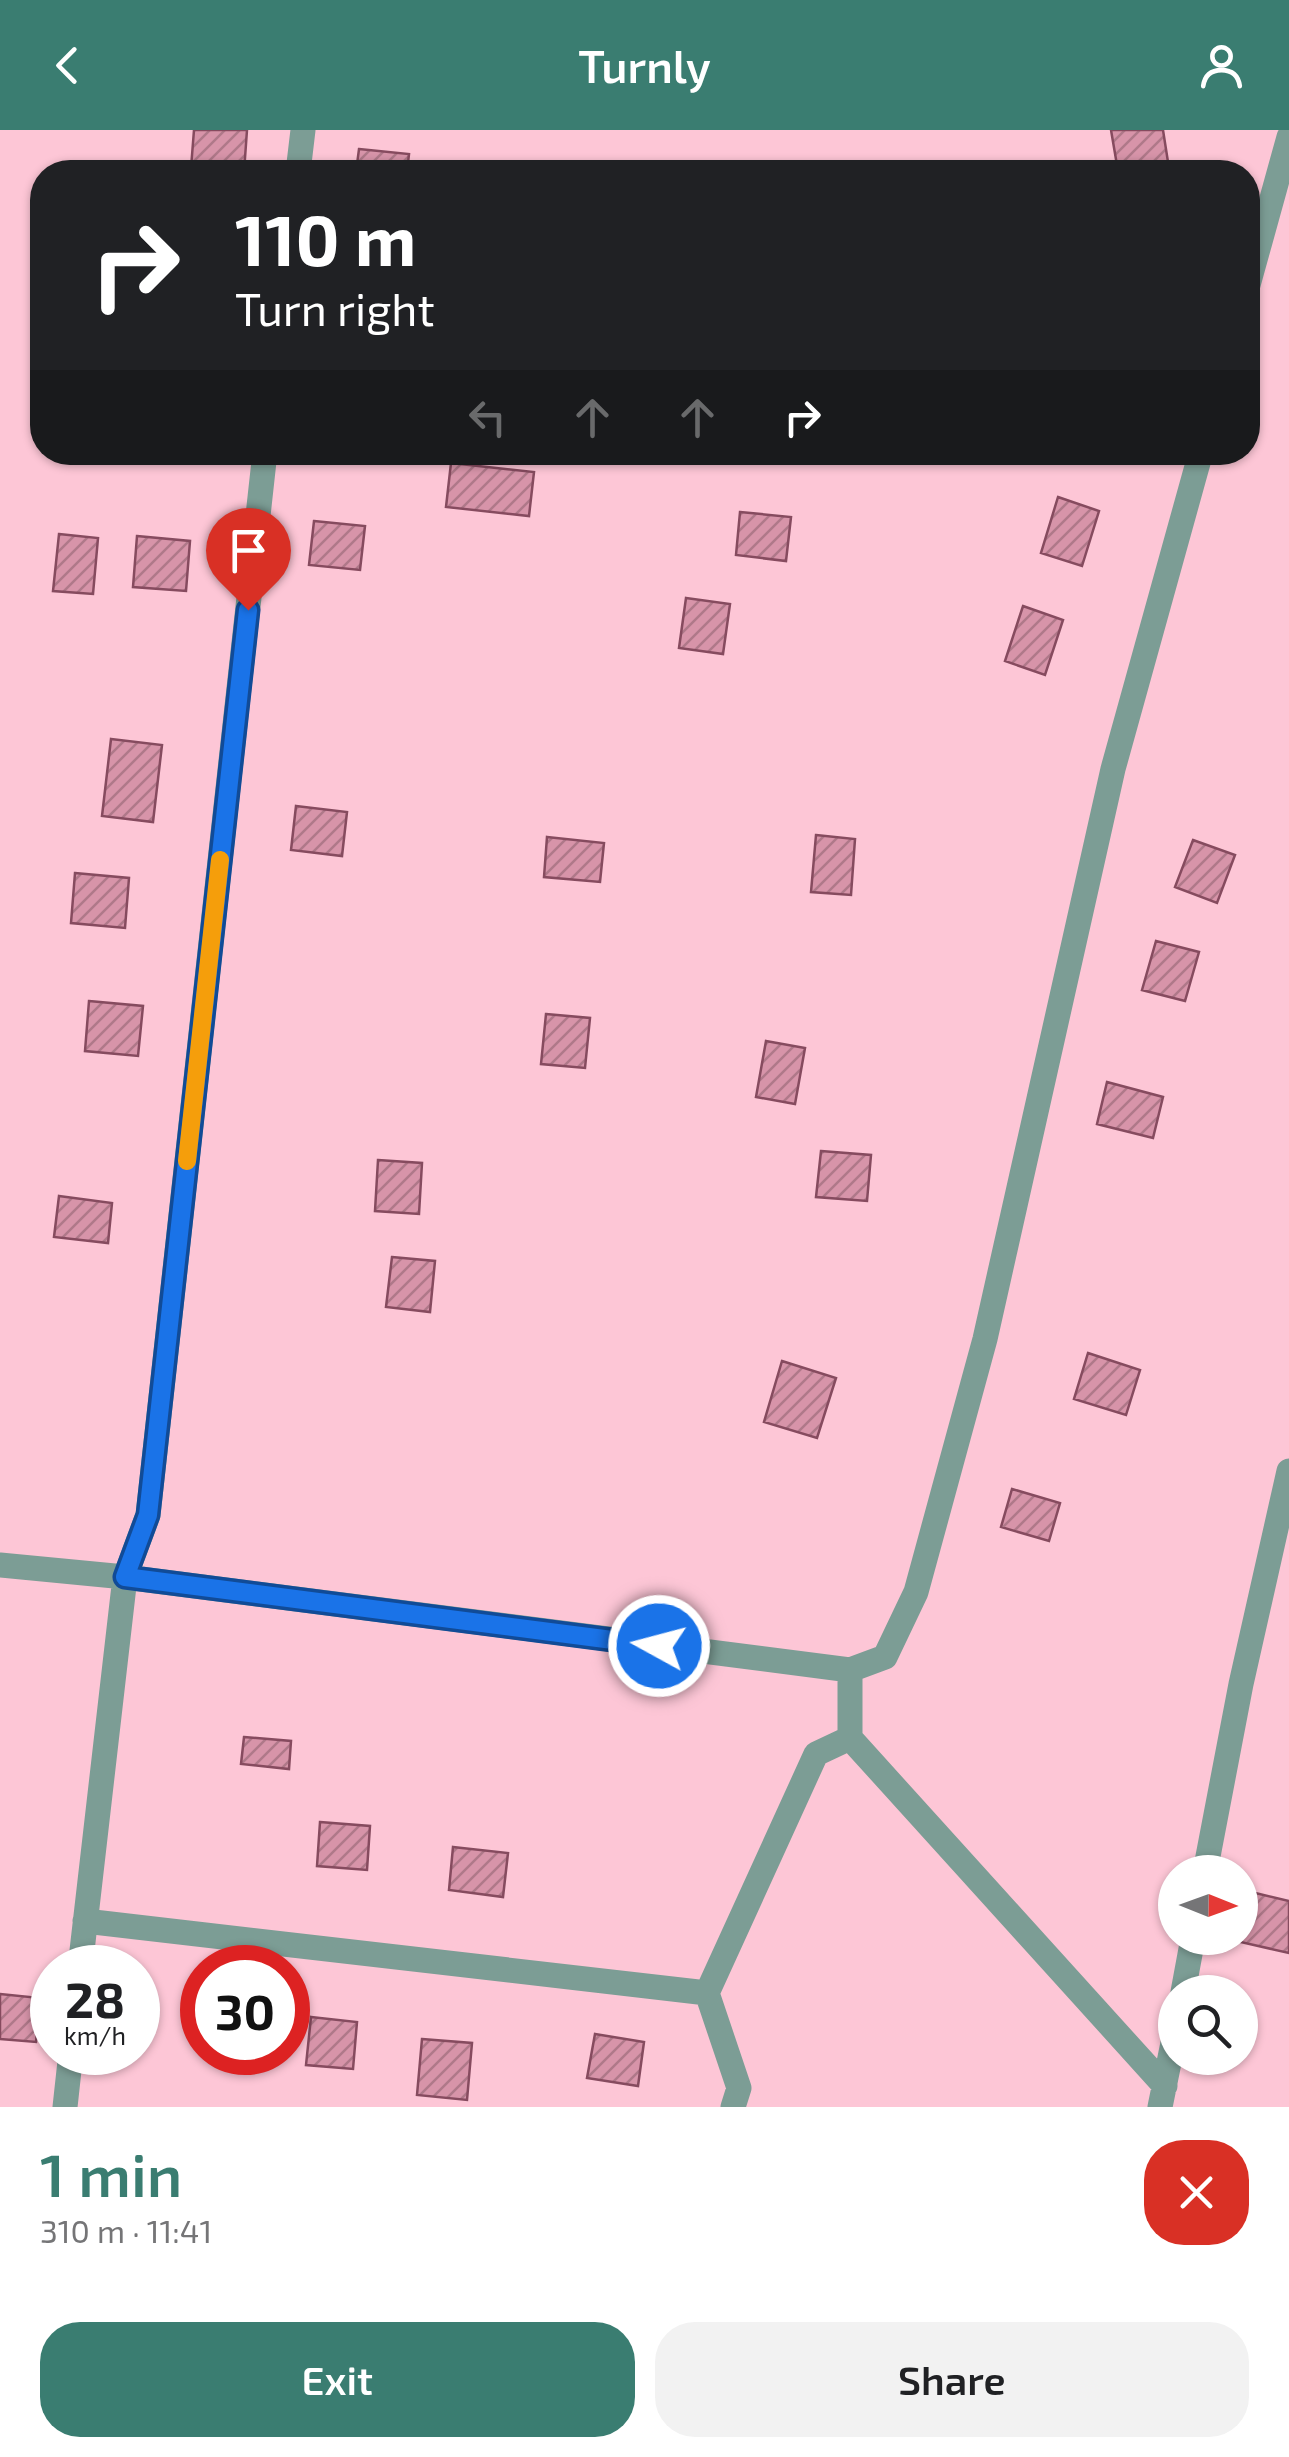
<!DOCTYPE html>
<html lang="en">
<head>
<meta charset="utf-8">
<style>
	body { margin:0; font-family:"Exo 2",sans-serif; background:#f2f2f2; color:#202124; height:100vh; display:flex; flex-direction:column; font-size:38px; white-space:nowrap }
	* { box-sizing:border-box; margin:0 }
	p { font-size:32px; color:#757577 }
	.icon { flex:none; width:55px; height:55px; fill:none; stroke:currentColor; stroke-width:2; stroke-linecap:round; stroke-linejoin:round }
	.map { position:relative; height:1977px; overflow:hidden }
	.drawer { display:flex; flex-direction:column; background:#fff; flex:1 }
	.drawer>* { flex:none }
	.banner { position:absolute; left:30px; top:30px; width:1230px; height:305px; border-radius:40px; box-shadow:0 2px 8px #0004; background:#202124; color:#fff; overflow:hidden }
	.needle { width:65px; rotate:91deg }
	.fabs { position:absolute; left:1158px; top:1725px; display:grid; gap:20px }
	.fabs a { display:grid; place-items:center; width:100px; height:100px; border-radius:50%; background:#fff; box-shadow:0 2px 8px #0004; font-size:50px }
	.speed { position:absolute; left:30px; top:1815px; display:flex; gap:20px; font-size:50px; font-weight:700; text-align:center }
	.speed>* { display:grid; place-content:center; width:130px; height:130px; border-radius:50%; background:#fff; box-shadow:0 2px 8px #0004; line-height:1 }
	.speed small { font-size:25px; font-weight:400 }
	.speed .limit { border:15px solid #d22; background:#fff; color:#111 }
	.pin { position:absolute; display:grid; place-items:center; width:85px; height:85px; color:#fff; margin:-102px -42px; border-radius:50% 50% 50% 0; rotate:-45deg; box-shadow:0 0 10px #0007 }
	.pin .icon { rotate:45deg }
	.me { position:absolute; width:110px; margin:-55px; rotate:277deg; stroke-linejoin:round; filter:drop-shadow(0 0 8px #0008) }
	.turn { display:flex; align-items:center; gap:35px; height:210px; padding:0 40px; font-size:45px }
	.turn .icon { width:130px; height:130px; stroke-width:2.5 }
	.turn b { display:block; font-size:70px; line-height:85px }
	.lanes { display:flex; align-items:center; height:95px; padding:0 40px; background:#0003; justify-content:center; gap:50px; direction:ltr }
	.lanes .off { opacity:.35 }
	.round { display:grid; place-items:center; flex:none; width:105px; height:105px; border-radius:40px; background:#f2f2f2 }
	.headline { display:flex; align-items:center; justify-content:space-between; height:170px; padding:0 40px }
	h1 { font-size:60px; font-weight:600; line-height:75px; color:#3a7d71 }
	.button { display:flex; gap:20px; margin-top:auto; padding:20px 40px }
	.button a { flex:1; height:115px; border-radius:40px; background:#3a7d71; color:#fff; font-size:40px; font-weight:600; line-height:115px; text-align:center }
	.button a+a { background:#f2f2f2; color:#202124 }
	header { display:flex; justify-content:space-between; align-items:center; height:130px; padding:0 40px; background:#3a7d71; color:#fff; font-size:45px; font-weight:600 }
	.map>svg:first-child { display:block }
</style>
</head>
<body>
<header><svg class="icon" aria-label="back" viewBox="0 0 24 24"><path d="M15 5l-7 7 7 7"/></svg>Turnly<svg class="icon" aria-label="person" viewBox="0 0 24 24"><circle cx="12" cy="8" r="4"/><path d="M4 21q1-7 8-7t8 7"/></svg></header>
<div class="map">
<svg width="1289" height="1977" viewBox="0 0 1289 1977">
	<defs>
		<pattern id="building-hatch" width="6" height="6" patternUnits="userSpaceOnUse" patternTransform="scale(2.5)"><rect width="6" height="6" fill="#d794a9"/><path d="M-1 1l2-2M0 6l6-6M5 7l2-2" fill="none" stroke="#af7889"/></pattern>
	</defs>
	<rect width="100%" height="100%" fill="#fdc6d6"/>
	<!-- building -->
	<path fill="url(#building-hatch)" stroke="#864b5f" stroke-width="2.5" d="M194,0H247L244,42L191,38Z
		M1111,0H1163L1168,32L1118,41Z
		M359,19L409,24L407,42H356Z
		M451,333L534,342L529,386L446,377Z
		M1058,367L1099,381L1082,436L1041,423Z
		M740,382L791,387L786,431L736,425Z
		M314,391L365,396L360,440L309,435Z
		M59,404L98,408L93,464L53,461Z
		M137,406L190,411L186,461L133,457Z
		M686,468L730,474L723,524L679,518Z
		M1023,476L1063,490L1045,545L1005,531Z
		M111,609L162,615L153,692L102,686Z
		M296,676L347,682L342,726L291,720Z
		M816,705L855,709L851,765L811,762Z
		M547,707L604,713L600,752L544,747Z
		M1193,710L1235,725L1217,773L1175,757Z
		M75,743L129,748L125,798L71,793Z
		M1156,811L1199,822L1185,871L1142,860Z
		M89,871L143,876L138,926L85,921Z
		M546,884L590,888L585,938L541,934Z
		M766,911L805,918L795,974L756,967Z
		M1107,952L1163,967L1153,1008L1097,994Z
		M821,1021L871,1025L867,1071L816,1067Z
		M378,1030L422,1033L419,1084L375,1081Z
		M59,1066L112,1073L108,1113L54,1107Z
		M392,1127L435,1131L430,1182L386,1177Z
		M1088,1223L1140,1240L1126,1285L1074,1269Z
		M782,1231L836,1248L817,1308L764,1292Z
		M1012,1359L1060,1373L1049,1411L1001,1397Z
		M244,1607L291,1611L289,1639L241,1634Z
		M320,1692L370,1696L367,1740L317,1736Z
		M453,1717L508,1723L503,1767L449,1760Z
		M1247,1761L1289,1771V1823L1236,1811L1240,1808Z
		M0,1864L40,1868L36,1912L0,1909Z
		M311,1887L357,1892L353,1939L306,1935Z
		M595,1904L644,1912L638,1956L587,1948Z
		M422,1909L472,1913L467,1970L417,1965Z"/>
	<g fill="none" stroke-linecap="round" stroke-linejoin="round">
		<!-- minor -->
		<path stroke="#7c9d95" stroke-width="25" d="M298,42L303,0
			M1248,155L1289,7
			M0,1435L125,1447L850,1540L885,1527L916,1462L985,1209L1113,639L1201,322
			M850,1608L1165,1956
			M1205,1742L1241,1554L1289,1341
			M85,1791L707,1863
			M80,1838L125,1447L148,1385L265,322
			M1183,1862L1193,1808
			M65,1977L71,1922
			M733,1977L739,1958L707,1863L816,1624L850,1608V1540
			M1160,1977L1175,1903"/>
	</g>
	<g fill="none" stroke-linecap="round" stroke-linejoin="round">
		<!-- route casing -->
		<g stroke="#114b97" stroke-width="25">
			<path id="route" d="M248,480L148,1385L125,1447L659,1516"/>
		</g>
		<!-- route -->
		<use href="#route" stroke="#1a73e8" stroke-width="18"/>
		<!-- slow -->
		<path stroke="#f59e0b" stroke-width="18" d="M187,1031L220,730"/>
	</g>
</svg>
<div class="fabs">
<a><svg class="needle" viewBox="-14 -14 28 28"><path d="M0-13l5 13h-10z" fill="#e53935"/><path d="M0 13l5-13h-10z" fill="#757577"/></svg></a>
<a><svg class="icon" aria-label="search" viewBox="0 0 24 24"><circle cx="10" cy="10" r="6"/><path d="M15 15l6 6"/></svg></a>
</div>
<div class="speed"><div>28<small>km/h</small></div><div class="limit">30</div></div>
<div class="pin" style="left:248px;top:480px;background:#d93025"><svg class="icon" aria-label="arrive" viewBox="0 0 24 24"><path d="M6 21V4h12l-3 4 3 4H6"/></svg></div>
<svg class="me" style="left:659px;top:1516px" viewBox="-20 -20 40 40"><circle r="17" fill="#1a73e8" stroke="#fff" stroke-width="3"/><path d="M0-11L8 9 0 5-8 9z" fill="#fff"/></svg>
<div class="banner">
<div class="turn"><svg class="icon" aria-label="right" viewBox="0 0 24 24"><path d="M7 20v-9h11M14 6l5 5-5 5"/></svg><div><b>110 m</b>Turn right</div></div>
<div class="lanes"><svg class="icon off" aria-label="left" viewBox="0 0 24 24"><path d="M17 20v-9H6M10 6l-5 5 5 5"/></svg><svg class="icon off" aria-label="ahead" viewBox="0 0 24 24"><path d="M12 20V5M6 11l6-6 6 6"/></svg><svg class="icon off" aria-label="ahead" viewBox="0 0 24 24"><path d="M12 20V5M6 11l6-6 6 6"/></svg><svg class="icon" aria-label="right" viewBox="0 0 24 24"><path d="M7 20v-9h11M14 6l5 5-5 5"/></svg></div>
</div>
</div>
<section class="drawer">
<div class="headline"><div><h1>1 min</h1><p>310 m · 11:41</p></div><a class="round" style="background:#d93025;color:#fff"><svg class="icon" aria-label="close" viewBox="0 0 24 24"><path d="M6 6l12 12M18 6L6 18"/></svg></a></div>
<div class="button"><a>Exit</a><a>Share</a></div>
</section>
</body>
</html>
